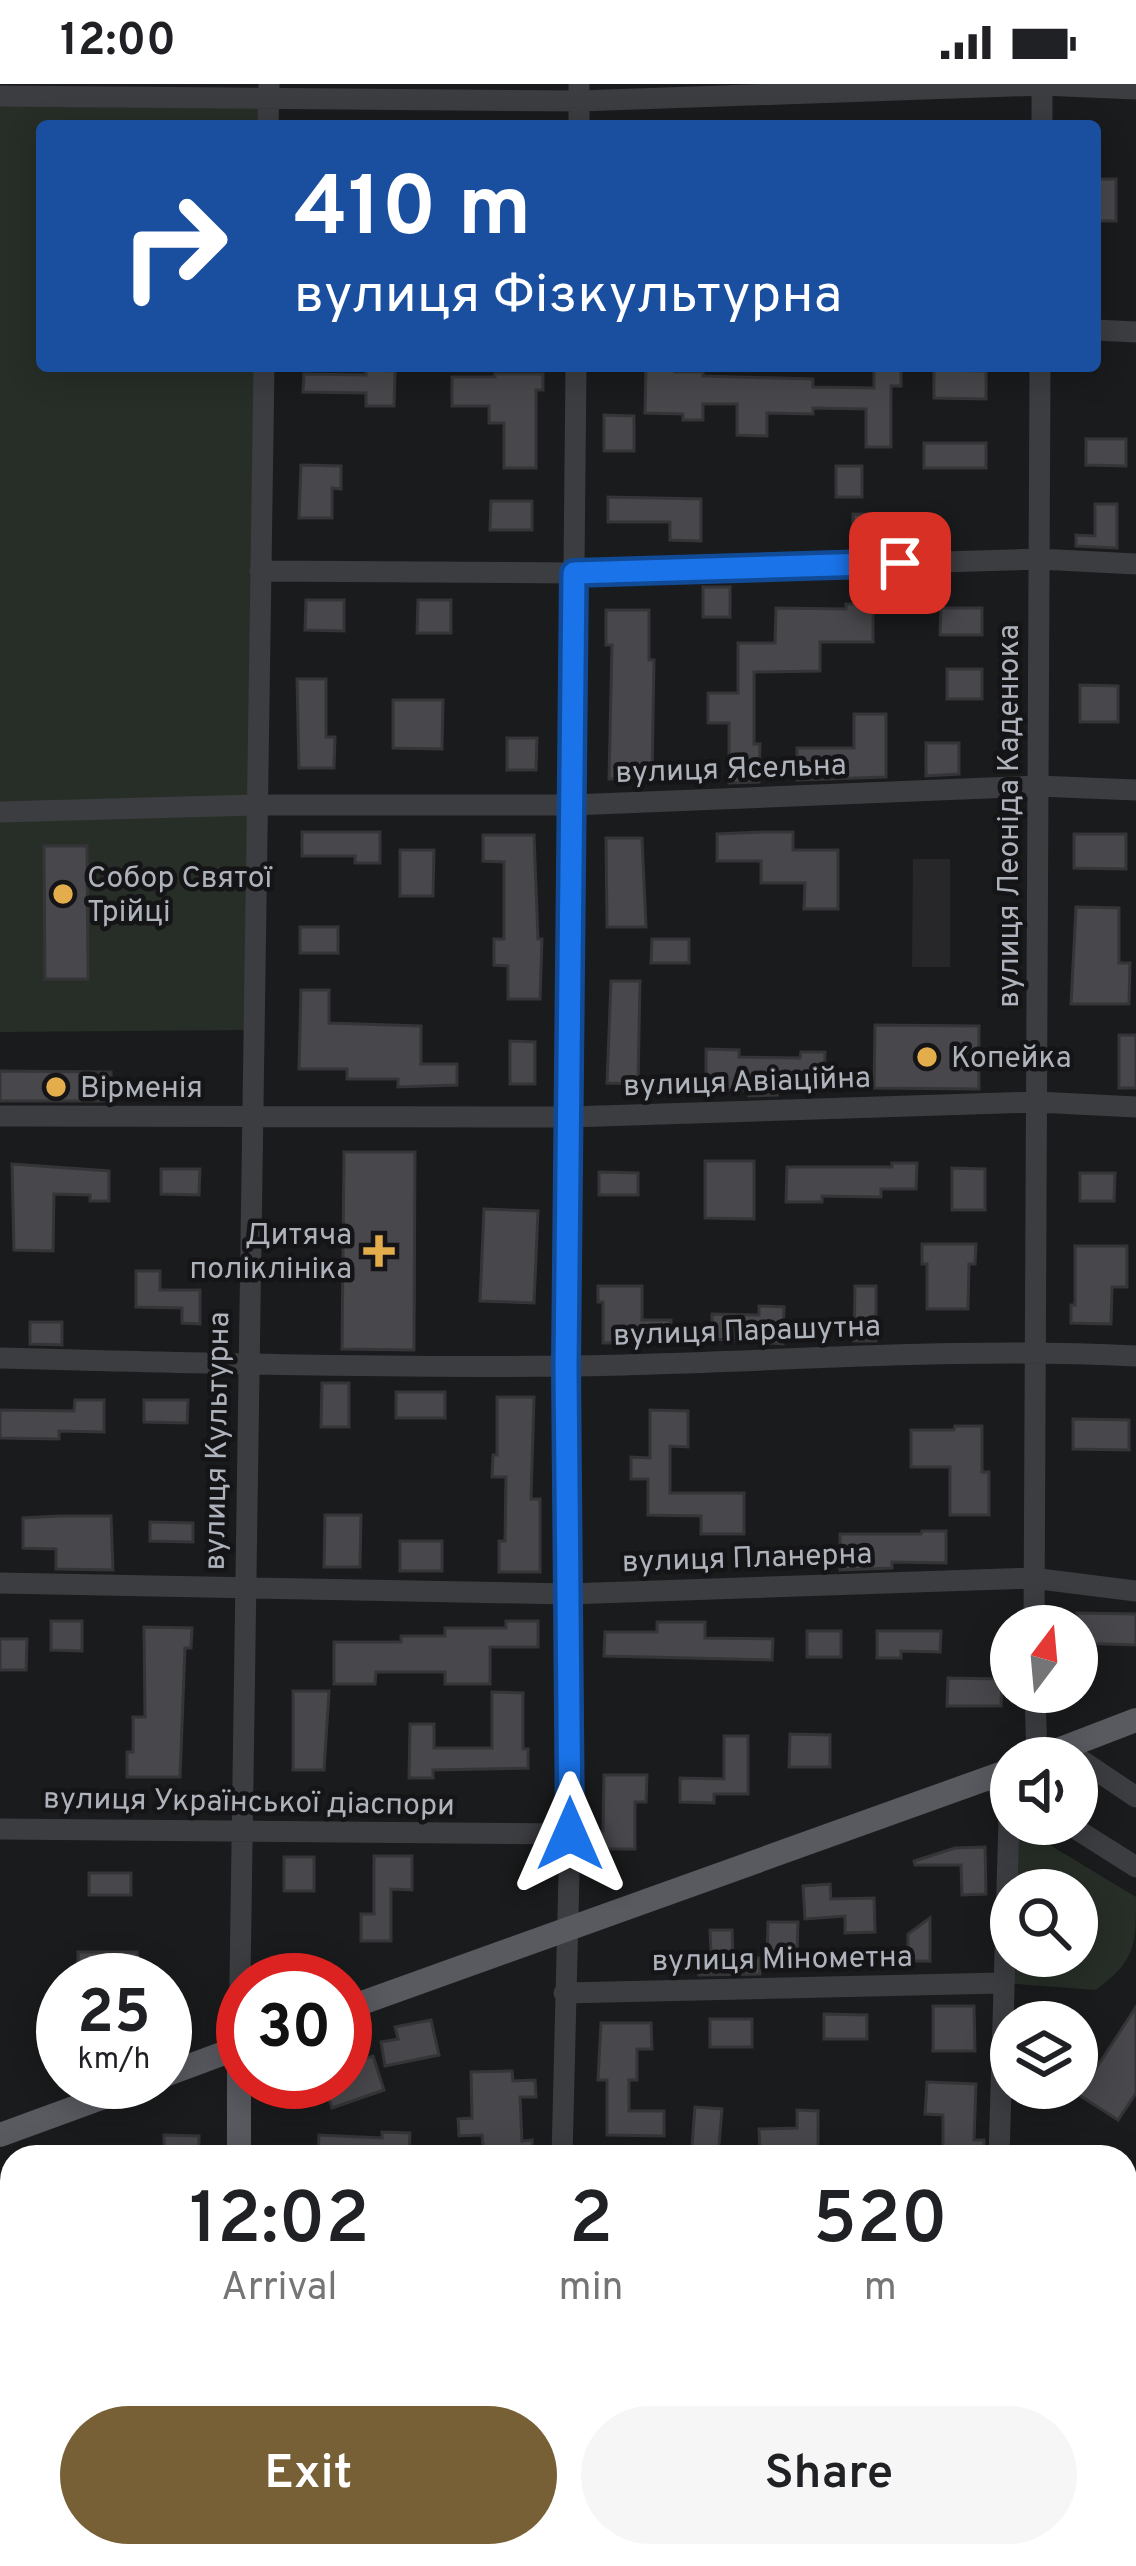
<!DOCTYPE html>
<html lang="en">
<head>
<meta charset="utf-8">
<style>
	body { margin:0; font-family:Overpass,sans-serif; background:#f6f6f6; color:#202124; height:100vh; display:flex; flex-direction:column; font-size:45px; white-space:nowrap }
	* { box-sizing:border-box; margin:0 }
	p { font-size:39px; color:#757577 }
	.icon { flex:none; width:66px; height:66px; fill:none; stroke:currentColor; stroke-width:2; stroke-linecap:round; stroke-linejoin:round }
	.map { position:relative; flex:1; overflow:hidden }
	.panel { position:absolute; left:0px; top:2061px; width:1137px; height:423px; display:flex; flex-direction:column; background:#fff; border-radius:36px 36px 0 0; box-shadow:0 6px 30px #0003 }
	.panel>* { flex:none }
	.hud { position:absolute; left:36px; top:36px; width:1065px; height:252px; border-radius:12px; box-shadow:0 6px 30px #0003; background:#1a4fa0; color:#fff; overflow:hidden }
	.needle { width:78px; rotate:16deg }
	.buttons { position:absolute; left:990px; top:1521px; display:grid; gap:24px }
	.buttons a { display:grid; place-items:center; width:108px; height:108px; border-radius:50%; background:#fff; box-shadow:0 6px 30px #0003; font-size:60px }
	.speed { position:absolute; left:36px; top:1869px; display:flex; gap:24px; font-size:60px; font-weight:700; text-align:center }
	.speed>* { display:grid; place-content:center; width:156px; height:156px; border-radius:50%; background:#fff; box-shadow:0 6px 30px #0003; line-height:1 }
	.speed small { font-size:30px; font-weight:400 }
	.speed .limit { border:18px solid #d22; background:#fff; color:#111 }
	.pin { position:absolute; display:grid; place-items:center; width:102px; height:102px; color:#fff; margin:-51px; border-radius:24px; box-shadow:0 6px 18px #0006 }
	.me { position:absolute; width:132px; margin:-66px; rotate:0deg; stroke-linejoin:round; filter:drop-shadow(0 0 9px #0008) }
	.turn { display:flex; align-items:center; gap:42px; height:252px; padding:0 60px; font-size:54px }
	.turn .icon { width:156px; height:156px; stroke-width:2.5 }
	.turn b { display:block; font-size:84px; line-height:102px }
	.eta { display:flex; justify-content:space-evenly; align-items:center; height:204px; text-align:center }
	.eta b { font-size:72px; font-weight:600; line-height:84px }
	.primary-button { display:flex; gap:24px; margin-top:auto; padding:24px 60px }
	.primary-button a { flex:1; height:138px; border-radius:72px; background:#786036; color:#fff; font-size:48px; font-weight:600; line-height:138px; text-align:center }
	.primary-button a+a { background:#f6f6f6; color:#202124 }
	.status { display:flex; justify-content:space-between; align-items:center; height:84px; padding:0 60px; background:#fff; direction:ltr }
	.status svg { height:33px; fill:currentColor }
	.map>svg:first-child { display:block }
</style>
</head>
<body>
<div class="status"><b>12:00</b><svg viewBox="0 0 49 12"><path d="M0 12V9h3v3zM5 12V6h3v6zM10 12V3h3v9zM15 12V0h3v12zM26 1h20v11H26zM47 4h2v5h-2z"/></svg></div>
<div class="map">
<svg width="1136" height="2482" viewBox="0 0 1136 2482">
	<rect width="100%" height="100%" fill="#1a1b1c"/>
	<!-- built -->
	<path fill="#272729" d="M913,775H950V883H912Z"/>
	<!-- green -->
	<path fill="#272e27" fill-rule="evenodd" d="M0,12L269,16L268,42H42V282H264L253,946L0,948Z
		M1015,1740L1136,1813C1136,1862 1136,1876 1096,1906L1001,1899ZM1011,1806H1077V1872H1011Z"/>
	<!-- building -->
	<path fill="#48484c" stroke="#353538" stroke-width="3" d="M1095,95H1116V137H1095Z
		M646,282H675V288H703V292L813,295V303L874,304V282H901V302H891V363H866V325L813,324V330L767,329V352L737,351V320H703V336H683V330L645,329Z
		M366,286L395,287L394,322H366V309L303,308L304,290L366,291Z
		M934,286L986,287V315L934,314Z
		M495,290H543V306H536V384H504V339H489V322H452V293H495Z
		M604,331L634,332V367H604Z
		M1086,355H1126V382L1086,381Z
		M924,359H986V384H924Z
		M301,381L341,382V405L332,404V434H299Z
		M836,382H862V413H836Z
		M608,413L701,415V457L670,456V438H608Z
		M491,417H532V446H490Z
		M1095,420H1117V464L1076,462V451L1095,452Z
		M853,430L891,431L890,464L853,466Z
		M703,503H730V533H703Z
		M306,516H344V547L305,546Z
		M418,516H451V549H417Z
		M846,520H873V558H820V587L754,588V660H760L759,698L729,699V639H708V609H738V559H775L776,524L846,525Z
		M941,524H982V551H940Z
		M606,526H649V576H654L652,695H609L612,561H606Z
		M947,585H982V615H947Z
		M297,595H326V653H335L334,684H299Z
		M1080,601L1118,602V638H1080Z
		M393,616H443L442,665L393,664Z
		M854,630H886V693L797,696V664H854Z
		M507,654H537L536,686H507Z
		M926,659H959V690L926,692Z
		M302,748H380V779H355V772H302Z
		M762,748H793V766H838V825H804L805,799H761V777H717V750Z
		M1074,750H1126V785L1074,784Z
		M483,751H534L538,855H542L540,915H508V882L494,881V855H504V778L483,777Z
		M606,754H642L646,843H607Z
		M44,762H87L88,895H45Z
		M400,766H434L433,812H400Z
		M1076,823L1119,824V879H1130L1129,920H1071Z
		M300,843H338V869H300Z
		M652,855H689V879H651Z
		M611,897H640L638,1000L607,999Z
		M301,906H329V939L421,942V980H457V1001L398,1003V995H347V985H299Z
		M875,941L979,942V1005L874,1004Z
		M1119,951H1136V1004H1119Z
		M510,957L535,958V1000H510Z
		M706,965L739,966V973L800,974L801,968H825L824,1007H777V1011L749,1012V1006H706Z
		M0,987L111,988L113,1017H0Z
		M344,1068H415L414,1266L342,1265Z
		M705,1077H754V1135L705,1134Z
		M892,1079H917L916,1105H881V1113L822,1112V1118H786L787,1083H892Z
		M12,1080L109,1087V1117H90V1111L54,1110L53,1167L14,1166Z
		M952,1084L985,1085V1126H952Z
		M161,1085H200L199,1111L161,1110Z
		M599,1088L638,1089V1111H599Z
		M1080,1089H1115L1114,1117H1080Z
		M484,1125L538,1127L534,1219L480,1217Z
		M922,1160H976L975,1180H969L968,1225H927V1180H922Z
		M1075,1162H1127V1203H1112L1111,1240L1071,1239V1221H1075Z
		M136,1187H160V1206H200V1240L182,1239V1224L136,1223Z
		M598,1202H642V1236H671V1259H603V1218H598Z
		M855,1202H876V1257H854Z
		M759,1222L784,1223L783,1260L712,1255V1230L759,1231Z
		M30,1238H62V1261L30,1260Z
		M322,1299H349V1343H321Z
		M396,1308H445V1334H396Z
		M497,1313H534L531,1415H540V1488H499V1457H505L506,1393H492L493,1371H497Z
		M75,1316H104V1348L59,1347V1355L0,1354V1326L74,1327Z
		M144,1316H188L187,1339L144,1338Z
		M650,1326L688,1327V1363L670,1362V1409H744V1450H701V1432L648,1431V1395H631V1373L650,1374Z
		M1073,1335L1129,1336V1366L1073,1365Z
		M955,1342H982V1388H989V1431H950V1383H911V1346H954Z
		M325,1431H361L360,1483H324Z
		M59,1432H111L113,1486L56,1485V1465L23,1464V1434Z
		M150,1438L193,1439V1458L150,1457Z
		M922,1447H946V1479L892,1478V1484L840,1486V1450H921Z
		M400,1457H442V1487H400Z
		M1077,1529L1136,1530V1561L1077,1559Z
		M51,1537H82V1567L51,1566Z
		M506,1537H538V1563H490V1600H445V1588H376L375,1600H334V1558H401V1552H445V1544H506Z
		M657,1538H705V1554L773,1555L772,1576L604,1572L605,1548H657Z
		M144,1543L192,1544L191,1564H185L180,1693H127V1668H133V1633H145Z
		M807,1547H841V1573H807Z
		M877,1547H941L940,1568L901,1567V1574H877Z
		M0,1555H27L26,1586H0Z
		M948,1594L1002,1595L1001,1622H947Z
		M293,1607H329L324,1686H293Z
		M492,1608L523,1609V1665H528V1684L433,1686V1694H409L410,1640H434V1664H492Z
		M790,1650L830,1651V1683H789Z
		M724,1652H748V1710H714V1719L680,1718V1694L724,1695Z
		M604,1691H647L646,1718H635V1765H596V1747H603Z
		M985,1763L986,1810L962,1811L961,1781H915L914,1777L955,1764Z
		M374,1772H412V1806L391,1805V1857H361V1830H374Z
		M284,1773H314V1807H284Z
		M89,1789H131V1811H89Z
		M830,1800L831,1815L874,1814L875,1848L845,1849V1832L805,1835L803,1802Z
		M930,1834V1877H908V1850Z
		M768,1838H798L797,1871H767Z
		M710,1846H732L733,1873L760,1874V1890L699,1891L698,1869L711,1868Z
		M78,1868H137V1884H78Z
		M933,1922H974L975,1967H933Z
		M1136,1923V2009L1118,2036L1079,2011Z
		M824,1930L867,1931V1955H824Z
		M710,1935H752V1963H710Z
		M431,1936L439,1971L385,1982L381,1958L398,1955L395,1943Z
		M601,1939H651L652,1965H637V1996H629V2027H664V2052L607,2051V1996H598Z
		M373,1972L384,2006L332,2024L324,1998H345V1991L351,1990L347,1980Z
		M512,1987L513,1997L535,1996L536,2013H520L522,2057L532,2056L533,2073H484L482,2051L459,2052L458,2035L472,2034L471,1988Z
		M927,1998L976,2000L974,2056H984V2073H943V2031L925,2030Z
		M695,2023L722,2025L718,2073H691Z
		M797,2026L818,2027V2073H773V2066L760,2067L759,2045L797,2044Z
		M382,2048L410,2049L409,2073H318L319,2051L382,2054Z
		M164,2051L199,2052V2073H164Z"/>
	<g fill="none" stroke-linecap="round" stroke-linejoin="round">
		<!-- minor -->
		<path stroke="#3c3d41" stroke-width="21" d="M0,12L579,17L1042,1L1136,5
			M268,42L269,0
			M579,42V0
			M1042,42V0
			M1095,246L1136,248
			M260,487L574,489L1039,475L1136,480
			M0,728L255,721H572L1038,702L1136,706
			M0,1032L569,1033L1037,1018L1136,1023
			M0,1274C188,1279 376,1284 564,1282C755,1280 945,1262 1136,1272
			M0,1499L568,1510L1032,1494L1136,1507
			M1034,1542L1040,282
			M1035,1608L1037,1674
			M1063,1664L1136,1713
			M995,1693L1009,1736L999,2073
			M1068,1740L1136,1783
			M0,1745L570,1750
			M564,1909L1001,1899
			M239,1963L264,282
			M562,2073L570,1750L566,1282L576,282
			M0,2359H12
			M559,2472V2482
			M1005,2482V2472"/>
		<!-- major -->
		<path stroke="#585a60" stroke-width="24" d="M1037,1674L1136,1636
			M345,1925L1011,1686
			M165,1991L243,1962
			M0,2051L145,1998
			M239,2073V1963
			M238,2482V2472"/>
	</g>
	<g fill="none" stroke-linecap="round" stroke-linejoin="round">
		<!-- route casing -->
		<g stroke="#114b97" stroke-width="30">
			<path id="route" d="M570,1750L566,1282L574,489L900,479"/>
		</g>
		<!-- route -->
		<use href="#route" stroke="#1a73e8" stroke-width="21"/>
	</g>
	<!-- markers -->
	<g fill="#e3ad4c" stroke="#151518" stroke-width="4.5">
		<circle cx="63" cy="810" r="12"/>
		<circle cx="927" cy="973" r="12"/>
		<circle cx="56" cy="1003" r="12"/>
		<path d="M373 1149h12v12h12v12h-12v12h-12v-12h-12v-12h12z"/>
	</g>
	<g text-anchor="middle" stroke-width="9" stroke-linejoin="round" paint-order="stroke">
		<!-- street labels -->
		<g font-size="30" fill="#aeb2bb" stroke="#151518">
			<text transform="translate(731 684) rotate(-2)" y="10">вулиця Ясельна</text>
			<text transform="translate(1008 732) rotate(-90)" y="10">вулиця Леоніда Каденюка</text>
			<text transform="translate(747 997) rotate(-2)" y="10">вулиця Авіаційна</text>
			<text transform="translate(747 1246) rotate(-2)" y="10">вулиця Парашутна</text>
			<text transform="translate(216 1357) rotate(-89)" y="10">вулиця Культурна</text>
			<text transform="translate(747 1473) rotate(-2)" y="10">вулиця Планерна</text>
			<text transform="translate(249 1717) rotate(1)" y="10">вулиця Української діаспори</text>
			<text transform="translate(782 1874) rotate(-1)" y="10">вулиця Мінометна</text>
		</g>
		<!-- poi labels -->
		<g font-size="30" fill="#aeb2bb" stroke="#151518" text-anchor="start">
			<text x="87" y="803">Собор Святої<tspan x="87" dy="34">Трійці</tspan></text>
			<text x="951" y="983">Копейка</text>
			<text x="80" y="1013">Вірменія</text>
			<text x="352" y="1160" text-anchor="end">Дитяча<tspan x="352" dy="34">поліклініка</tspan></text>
		</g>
	</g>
</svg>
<div class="buttons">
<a><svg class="needle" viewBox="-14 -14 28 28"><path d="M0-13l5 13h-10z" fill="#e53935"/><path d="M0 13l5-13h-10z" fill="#757577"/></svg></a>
<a><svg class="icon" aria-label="sound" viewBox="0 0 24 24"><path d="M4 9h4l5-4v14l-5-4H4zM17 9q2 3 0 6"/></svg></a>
<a><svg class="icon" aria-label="search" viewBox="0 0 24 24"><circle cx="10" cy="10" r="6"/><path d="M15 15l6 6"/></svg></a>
<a><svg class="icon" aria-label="layers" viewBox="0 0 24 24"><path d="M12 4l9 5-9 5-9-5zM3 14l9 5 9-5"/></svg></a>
</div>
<div class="speed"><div>25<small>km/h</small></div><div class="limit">30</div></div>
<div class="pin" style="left:900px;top:479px;background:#d93025"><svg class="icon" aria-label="arrive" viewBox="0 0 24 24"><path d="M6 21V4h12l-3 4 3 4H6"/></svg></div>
<svg class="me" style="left:570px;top:1750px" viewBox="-20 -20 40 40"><path d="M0-17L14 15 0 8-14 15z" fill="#1a73e8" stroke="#fff" stroke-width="4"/></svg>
<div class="hud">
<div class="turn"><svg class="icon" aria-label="right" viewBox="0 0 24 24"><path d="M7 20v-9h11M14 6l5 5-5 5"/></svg><div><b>410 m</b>вулиця Фізкультурна</div></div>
</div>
<section class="panel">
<div class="eta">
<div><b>12:02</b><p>Arrival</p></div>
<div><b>2</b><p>min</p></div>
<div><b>520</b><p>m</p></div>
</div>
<div class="primary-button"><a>Exit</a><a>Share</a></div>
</section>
</div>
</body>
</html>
